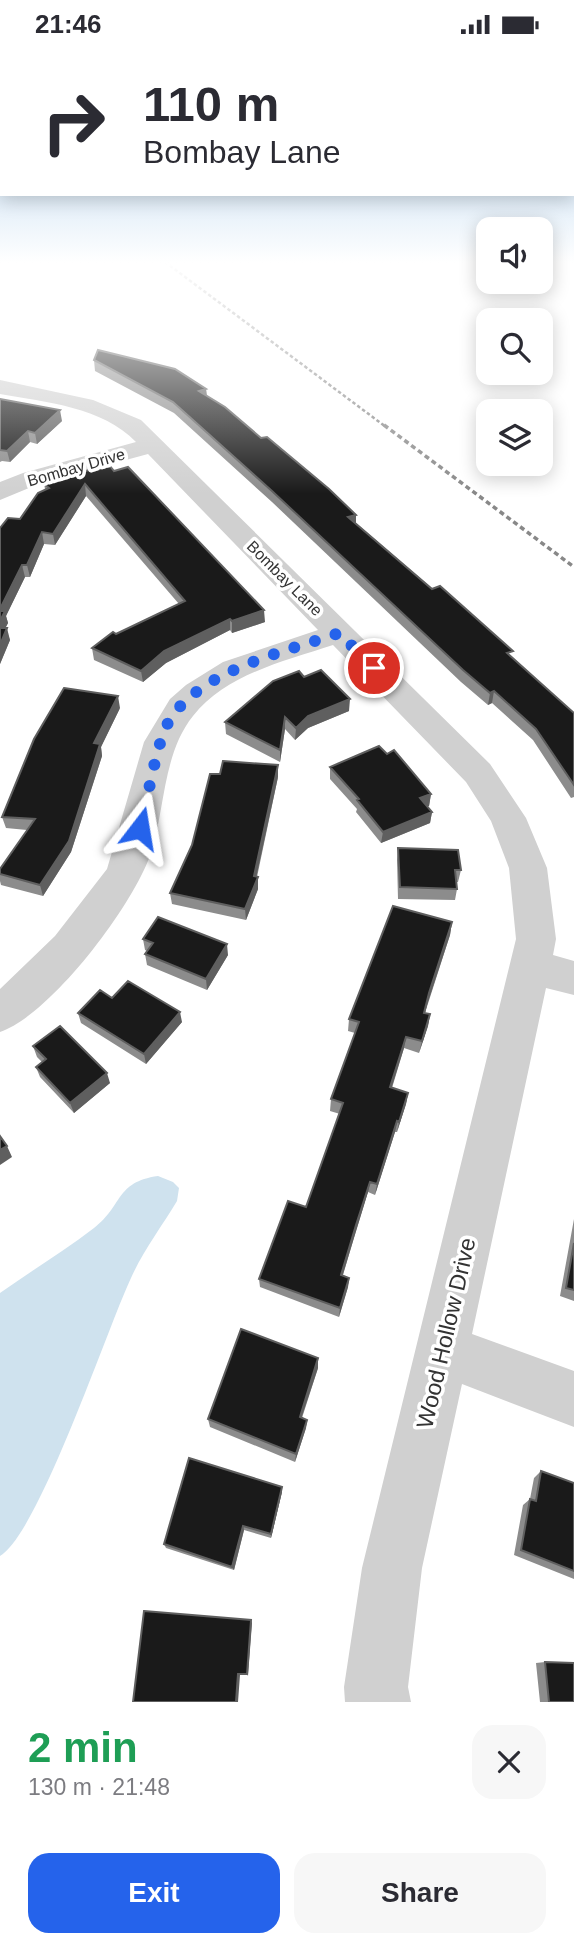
<!DOCTYPE html>
<html lang="en">
<head>
<meta charset="utf-8">
<style>
	body { margin:0; font-family:Arial,sans-serif; background:#f7f7f7; color:#2b2b33; height:100vh; display:flex; flex-direction:column; font-size:26px; white-space:nowrap }
	* { box-sizing:border-box; margin:0 }
	p { font-size:23px; color:#7c7c81 }
	.icon { flex:none; width:38px; height:38px; fill:none; stroke:currentColor; stroke-width:2; stroke-linecap:round; stroke-linejoin:round }
	.map { position:relative; height:1653px; overflow:hidden }
	.side { display:flex; flex-direction:column; background:#fff; flex:1 }
	.side>* { flex:none }
	.hud { position:absolute; left:0px; top:0px; width:574px; height:147px; box-shadow:0 4px 18px #0003; background:#fff; color:#2b2b33; overflow:hidden }
	.controls { position:absolute; left:476px; top:168px; display:grid; gap:14px }
	.controls a { display:grid; place-items:center; width:77px; height:77px; border-radius:14px; background:#fff; box-shadow:0 4px 18px #0003; font-size:35px }
	.pin { position:absolute; display:grid; place-items:center; width:60px; height:60px; color:#fff; margin:-30px; border:4px solid #fff; border-radius:50%; box-shadow:0 2px 7px #0007 }
	.me { position:absolute; width:77px; margin:-38px; rotate:14deg; stroke-linejoin:round; filter:drop-shadow(0 0 5px #0008) }
	.turn { display:flex; align-items:center; gap:24px; height:147px; padding:0 28px; font-size:32px }
	.turn .icon { width:91px; height:91px; stroke-width:2.5 }
	.turn b { display:block; font-size:49px; line-height:60px }
	.round { display:grid; place-items:center; flex:none; width:74px; height:74px; border-radius:21px; background:#f7f7f7 }
	.head { display:flex; align-items:center; justify-content:space-between; height:119px; padding:0 28px }
	h1 { font-size:42px; font-weight:700; line-height:52px; color:#1e9e55 }
	.primary-button { display:flex; gap:14px; margin-top:auto; padding:14px 28px }
	.primary-button a { flex:1; height:80px; border-radius:21px; background:#2563eb; color:#fff; font-size:28px; font-weight:700; line-height:80px; text-align:center }
	.primary-button a+a { background:#f7f7f7; color:#2b2b33 }
	.status { display:flex; justify-content:space-between; align-items:center; height:49px; padding:0 35px; background:#fff; direction:ltr }
	.status svg { height:19px; fill:currentColor }
	.map>svg:first-child { display:block }
</style>
</head>
<body>
<div class="status"><b>21:46</b><svg viewBox="0 0 49 12"><path d="M0 12V9h3v3zM5 12V6h3v6zM10 12V3h3v9zM15 12V0h3v12zM26 1h20v11H26zM47 4h2v5h-2z"/></svg></div>
<div class="map">
<svg width="574" height="1653" viewBox="0 0 574 1653">
	<rect width="100%" height="100%" fill="#fff"/>
	<!-- water -->
	<path fill="#cfe2ee" d="M158,1127L173,1133L179,1139L177,1152C162,1177 143,1202 131,1229C107,1280 39,1484 0,1507V1244C31,1222 64,1202 94,1179C123,1157 115,1133 158,1127Z"/>
	<g fill="none" stroke-linecap="round" stroke-linejoin="round">
		<!-- minor -->
		<path fill="#d0d0d0" fill-rule="evenodd" d="M0,331L93,351L141,371L490,715L526,769L547,819L556,890L553,906L574,912V946L546,939L472,1285L574,1322V1378L462,1335L422,1519L408,1638L411,1653H345L344,1638L362,1519L516,890L509,819L491,772L466,733L333,596C285,612 226,625 193,667C163,704 165,760 151,804C134,855 52,965 0,983V940L55,887L107,820L144,693L170,650L186,636L223,613L318,581L148,405L41,434L0,451V433L23,424L136,393C102,358 46,353 0,345Z"/>
		<!-- rail-far1 -->
		<path stroke="#888" stroke-width="2.5" stroke-dasharray="3.5 2.5" stroke-linecap="butt" d="M165,213L386,378"/>
		<!-- rail -->
		<path stroke="#888" stroke-width="3.5" stroke-dasharray="5 3.5" stroke-linecap="butt" d="M384,376L574,518"/>
	</g>
	<!-- wall -->
	<path fill="#8c8c8c" d="M94,311L206,340L207,347L356,466V474L512,608L574,664V748L571,749L533,691L492,654L488,656L461,633L272,453L174,364L95,322Z
		M0,350L62,372L37,395L30,393L10,413L2,412L0,413Z
		M95,419V421L265,573L232,584L230,581L166,614L143,633L94,611L92,599L116,585L179,555L86,447L55,496L44,495L30,528H25L6,567L8,574L5,579L10,591L0,615V479L20,470L45,440L44,435Z
		M304,628L349,662L308,679L295,691L285,680L280,713L226,685L225,673Z
		M120,659L101,698L102,707L71,803L43,847L1,836L0,832V820L27,781L6,779L2,768Z
		M330,718L431,745L429,757H427L432,763L430,774L381,794L356,763L357,760L330,730Z
		M278,728L257,828L258,840L246,871L172,855L170,844Z
		M398,799L461,821L458,833H456L457,840L455,851L398,850L397,811Z
		M452,873L450,886L425,964L430,965L428,977L419,1004L404,999L392,1039L408,1044L406,1055L397,1083H395L375,1146L368,1143L355,1185L343,1226L349,1229L348,1238L339,1268L260,1238L259,1230L306,1158L340,1065L330,1062L331,1050L355,984L348,982L349,970Z
		M143,890L228,906L207,941L147,916L145,905L147,902L145,901Z
		M112,949L182,973L146,1015L81,974L78,964Z
		M33,997L110,1034L74,1064L40,1028L36,1018L42,1013L37,1008Z
		M574,1170V1252L560,1247Z
		M318,1319L302,1369L307,1371L306,1379L295,1413L210,1378L208,1370Z
		M541,1422L574,1434V1530L514,1506L523,1456L530,1450L534,1429Z
		M282,1438V1443L271,1489L244,1481L234,1521L166,1499L164,1495Z
		M545,1613L574,1653H540L536,1614Z"/>
	<!-- shaded-wall -->
	<path fill="#5f5f5f" d="M206,340L207,350L199,342Z
		M60,361L62,372L37,395L35,384Z
		M28,382L30,393L10,413L7,402Z
		M85,435L86,447L55,496L53,485Z
		M356,466V477L348,468Z
		M42,483L44,495L30,528L27,516Z
		M22,516L25,528L6,567L8,574L0,590V560Z
		M264,561L265,573L232,584V572Z
		M230,570V581L166,614L143,633L141,622L164,602Z
		M7,579L10,591L0,615V596Z
		M494,642L492,654L488,656L490,644Z
		M118,647L120,659L101,698L102,707L71,803L43,847L40,836L94,694Z
		M350,650L349,662L308,679L295,691L296,679L308,667Z
		M285,668V680L280,713V701Z
		M278,716V728L255,834L258,828V840L246,871L245,860L254,827Z
		M431,745L429,757L418,761L420,749Z
		M432,763L430,774L381,794L383,783Z
		M452,873L450,886L427,956L422,976L429,944Z
		M227,895L228,906L207,941L206,930Z
		M180,963L182,973L146,1015L144,1005Z
		M430,965L428,977L419,1004L422,992Z
		M406,988L404,999L388,1050L390,1038Z
		M107,1024L110,1034L74,1064L70,1054Z
		M408,1044L406,1055L397,1083L399,1073Z
		M397,1072L395,1083L375,1146L377,1135Z
		M7,1097L12,1108L0,1116V1101Z
		M370,1133L368,1143L340,1235L341,1226Z
		M349,1229L348,1238L339,1268L340,1259Z
		M318,1309V1319L299,1376L300,1368Z
		M307,1371L306,1379L295,1413L296,1405Z
		M282,1438V1443L271,1489V1485Z
		M243,1477L244,1481L234,1521L232,1518Z
		M251,1571L252,1574L248,1627L247,1625Z
		M238,1625L240,1626L238,1653H236Z"/>
	<!-- building -->
	<path fill="#1a1a1a" stroke="#5f5f5f" stroke-width="2" d="M98,301L175,320L206,340L199,342L225,358L261,389L267,388L329,440L356,466L348,468L432,540L440,537L513,602L507,604L574,664V736L536,680L494,642L490,644L463,621L272,442L173,353L94,311Z
		M0,350L60,361L35,384L28,382L7,402L0,401Z
		M110,417L114,422L128,418L264,561L232,572L230,570L164,602L141,622L92,599L113,583L116,585L185,552L85,435L53,485L42,483L27,516H22L0,560V479L8,469L20,470L38,444L49,439L44,435L95,419L93,422Z
		M0,562H5L0,572Z
		M0,579H7L0,596Z
		M321,621L350,650L308,667L296,679L285,668L280,701L225,673L273,632L299,622L304,628Z
		M64,639L118,647L94,694L100,695L69,792L40,836L0,825V820L35,770L2,768L34,690Z
		M379,697L387,705L394,701L431,745L420,749L432,763L383,783L357,751L359,750L330,718Z
		M223,712L278,716L254,827L258,828L245,860L170,844L192,796L210,725H220Z
		M398,799L458,801L461,821H455L457,840L400,838Z
		M393,857L452,873L429,944L424,964L430,965L422,992L406,988L390,1038L408,1044L399,1073L397,1072L377,1135L370,1133L356,1176L341,1226L349,1229L340,1259L259,1230L288,1152L306,1158L343,1054L331,1050L359,973L349,970Z
		M158,868L227,895L206,930L145,905L153,894L143,890Z
		M128,932L180,963L144,1005L78,964L100,941L112,949Z
		M60,977L107,1024L70,1054L36,1018L46,1010L33,997Z
		M0,1087L7,1097L0,1101Z
		M574,1194V1241L566,1239Z
		M241,1280L318,1309L300,1368L307,1371L296,1405L208,1370Z
		M189,1409L282,1438L271,1485L243,1477L232,1518L164,1495Z
		M541,1422L574,1434V1522L521,1501L530,1450L536,1452Z
		M144,1562L251,1571L247,1625H238L236,1653H133Z
		M545,1613L574,1614V1653H549Z"/>
	<!-- sky -->
	<linearGradient id="sky" x2="0" y2="1"><stop stop-color="#9ec6ea"/><stop offset="0.48" stop-color="#fff"/><stop offset="1" stop-color="#fff" stop-opacity="0"/></linearGradient>
	<rect width="574" height="445" fill="url(#sky)"/>
	<g fill="none" stroke-linecap="round" stroke-linejoin="round">
		<!-- route -->
		<path stroke="#2563eb" stroke-width="12" stroke-dasharray="0 21.6" d="M140,779C148,748 153,715 163,685C185,624 285,603 339,584L374,619"/>
	</g>
	<g text-anchor="middle" stroke-width="7" stroke-linejoin="round" paint-order="stroke">
		<!-- far-street labels -->
		<g font-size="16" fill="#333" stroke="#fff">
			<text transform="translate(76 418) rotate(-16)" y="6">Bombay Drive</text>
			<text transform="translate(285 529) rotate(45)" y="6">Bombay Lane</text>
		</g>
		<!-- near-street labels -->
		<g font-size="23" fill="#333" stroke="#fff">
			<text transform="translate(446 1284) rotate(-77)" y="8">Wood Hollow Drive</text>
		</g>
	</g>
</svg>
<div class="controls">
<a><svg class="icon" aria-label="sound" viewBox="0 0 24 24"><path d="M4 9h4l5-4v14l-5-4H4zM17 9q2 3 0 6"/></svg></a>
<a><svg class="icon" aria-label="search" viewBox="0 0 24 24"><circle cx="10" cy="10" r="6"/><path d="M15 15l6 6"/></svg></a>
<a><svg class="icon" aria-label="layers" viewBox="0 0 24 24"><path d="M12 4l9 5-9 5-9-5zM3 14l9 5 9-5"/></svg></a>
</div>
<div class="pin" style="left:374px;top:619px;background:#d93025"><svg class="icon" aria-label="arrive" viewBox="0 0 24 24"><path d="M6 21V4h12l-3 4 3 4H6"/></svg></div>
<svg class="me" style="left:140px;top:779px" viewBox="-20 -20 40 40"><path d="M0-17L14 15 0 8-14 15z" fill="#2563eb" stroke="#fff" stroke-width="4"/></svg>
<div class="hud">
<div class="turn"><svg class="icon" aria-label="right" viewBox="0 0 24 24"><path d="M7 20v-9h11M14 6l5 5-5 5"/></svg><div><b>110 m</b>Bombay Lane</div></div>
</div>
</div>
<section class="side">
<div class="head"><div><h1>2 min</h1><p>130 m · 21:48</p></div><a class="round"><svg class="icon" aria-label="close" viewBox="0 0 24 24"><path d="M6 6l12 12M18 6L6 18"/></svg></a></div>
<div class="primary-button"><a>Exit</a><a>Share</a></div>
</section>
</body>
</html>
